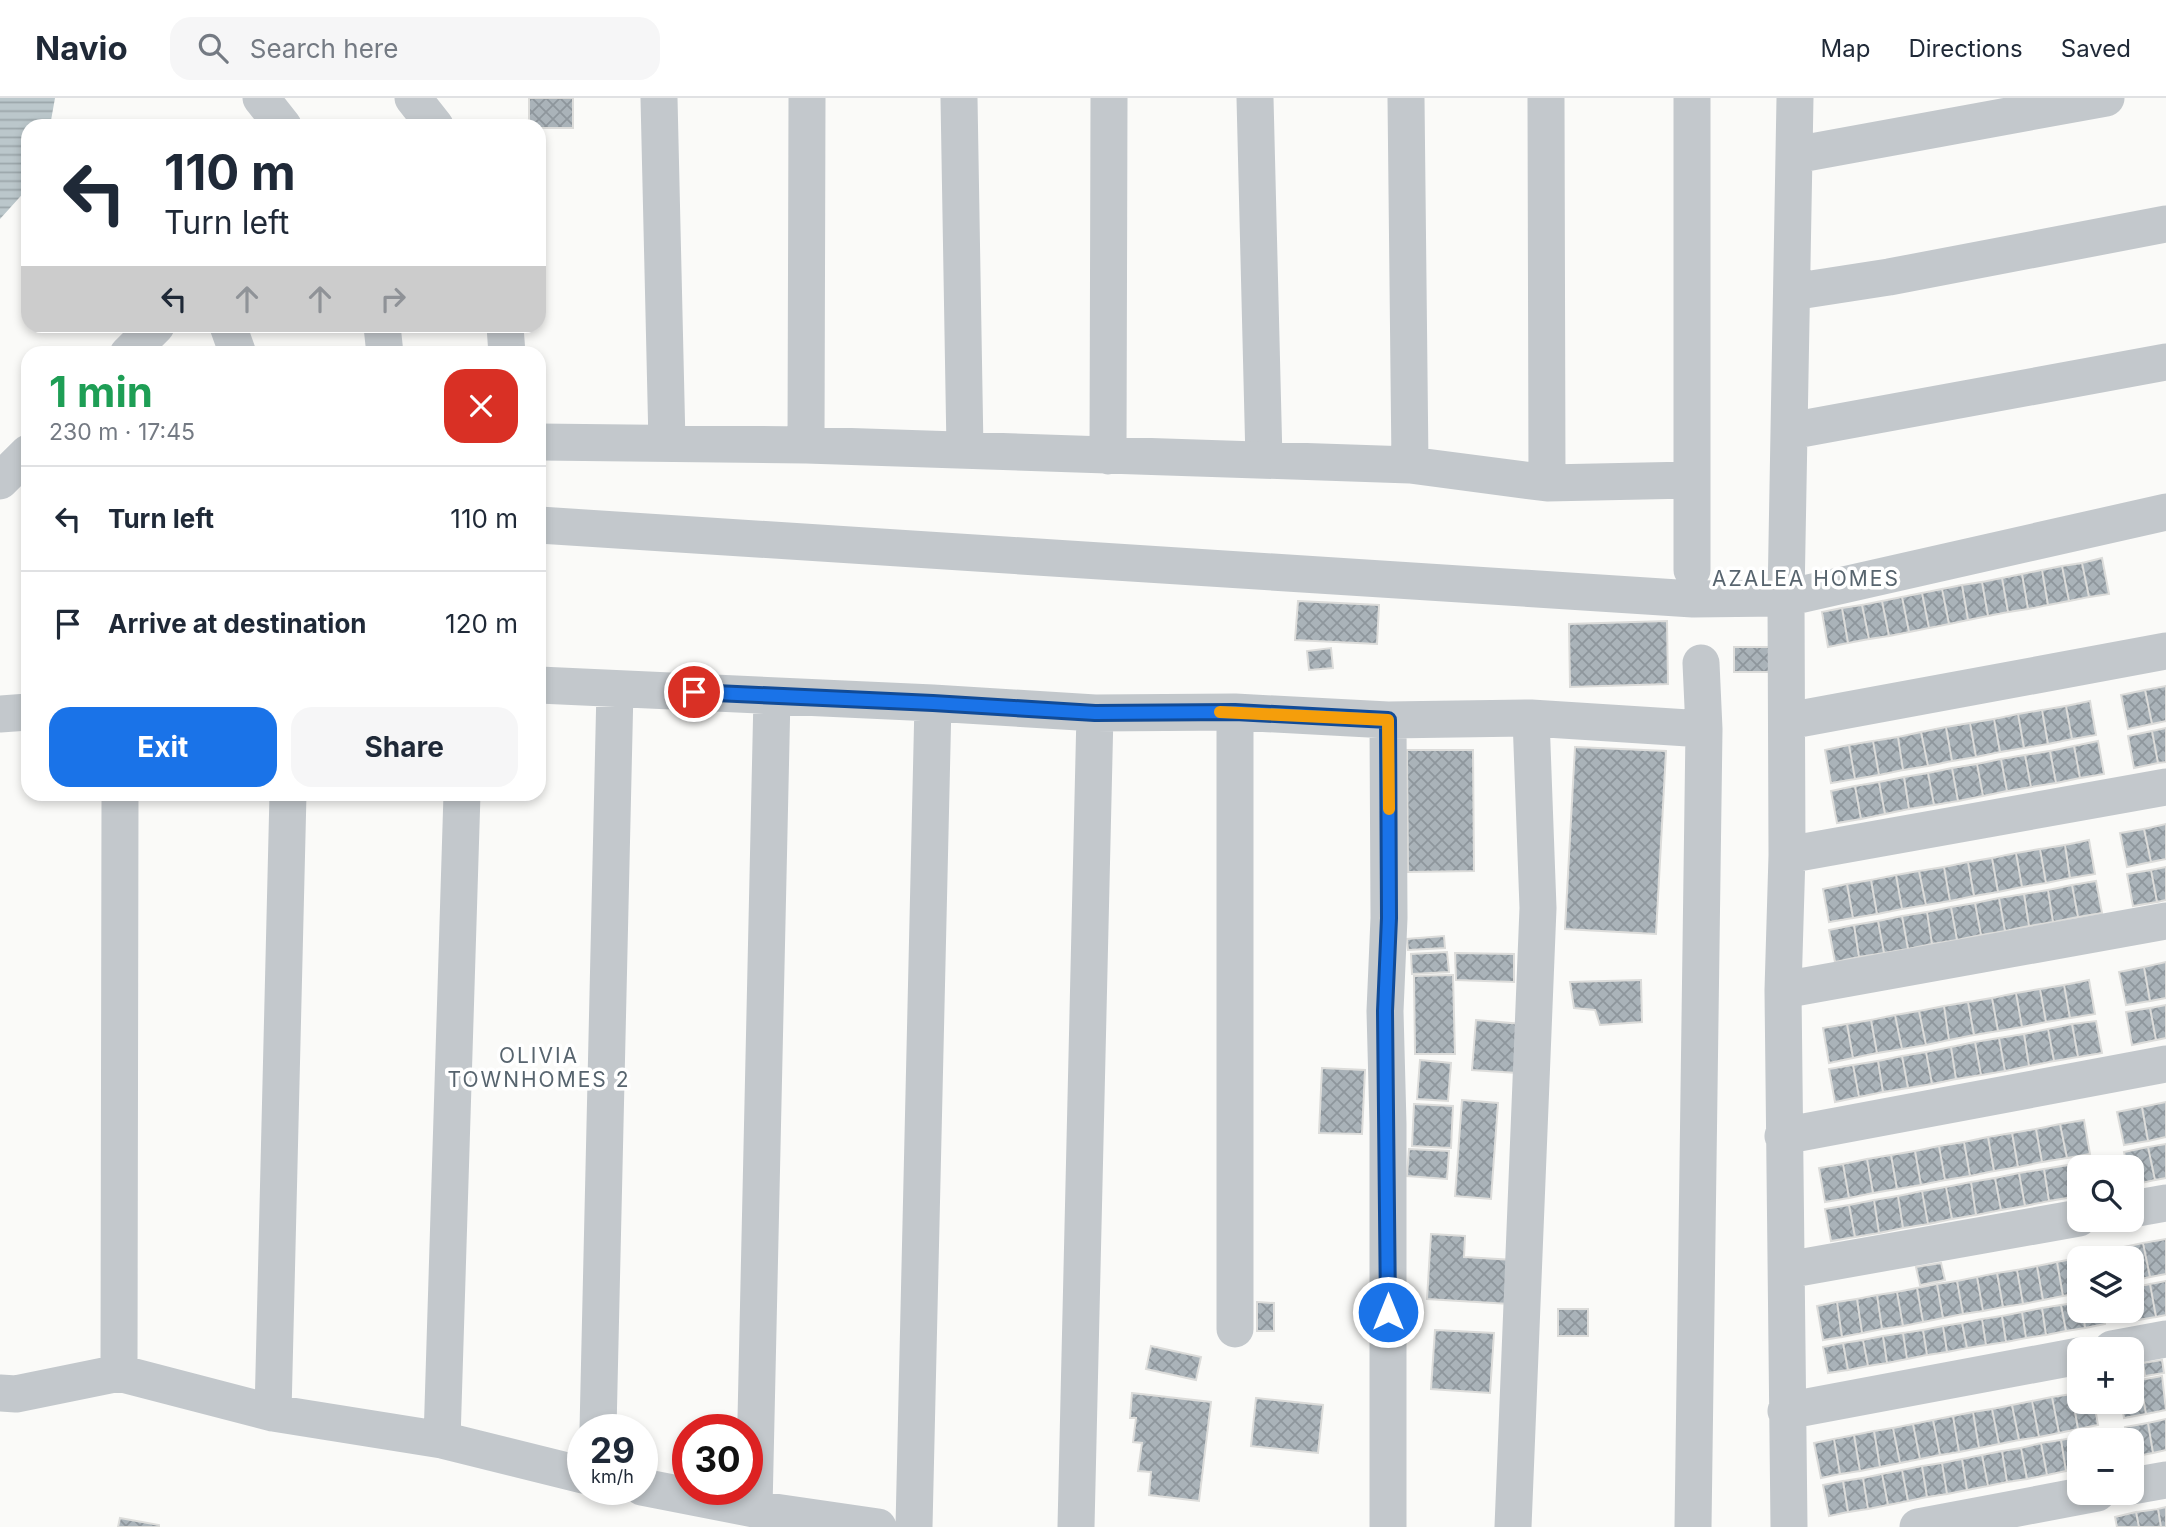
<!DOCTYPE html>
<html lang="en">
<head>
<meta charset="utf-8">
<style>
	body { margin:0; font-family:Inter,sans-serif; background:#f6f6f7; color:#1f2937; height:100vh; display:flex; flex-direction:column; font-size:26px; white-space:nowrap }
	* { box-sizing:border-box; margin:0 }
	p { font-size:23px; color:#747a83 }
	.icon { flex:none; width:38px; height:38px; fill:none; stroke:currentColor; stroke-width:2; stroke-linecap:round; stroke-linejoin:round }
	.map { position:relative; flex:1; overflow:hidden }
	.drawer { position:absolute; left:21px; top:248px; width:525px; height:455px; display:flex; flex-direction:column; background:#fff; border-radius:21px; box-shadow:0 4px 10px #0003 }
	.drawer>* { flex:none }
	.hud { position:absolute; left:21px; top:21px; width:525px; height:214px; border-radius:21px; box-shadow:0 4px 10px #0003; background:#fff; color:#1f2937; overflow:hidden }
	.fabs { position:absolute; left:2067px; top:1057px; display:grid; gap:14px }
	.fabs a { display:grid; place-items:center; width:77px; height:77px; border-radius:14px; background:#fff; box-shadow:0 4px 10px #0003; font-size:35px }
	.speed { position:absolute; left:567px; top:1316px; display:flex; gap:14px; font-size:35px; font-weight:700; text-align:center }
	.speed>* { display:grid; place-content:center; width:91px; height:91px; border-radius:50%; background:#fff; box-shadow:0 4px 10px #0003; line-height:1 }
	.speed small { font-size:18px; font-weight:400 }
	.speed .limit { border:10px solid #d22; background:#fff; color:#111 }
	.pin { position:absolute; display:grid; place-items:center; width:60px; height:60px; color:#fff; margin:-30px; border:4px solid #fff; border-radius:50%; box-shadow:0 2px 7px #0007 }
	.me { position:absolute; width:77px; margin:-38px; rotate:0deg; stroke-linejoin:round; filter:drop-shadow(0 0 5px #0008) }
	.turn { display:flex; align-items:center; gap:24px; height:147px; padding:0 28px; font-size:32px }
	.turn .icon { width:91px; height:91px; stroke-width:2.5 }
	.turn b { display:block; font-size:49px; line-height:60px }
	.lanes { display:flex; align-items:center; height:66px; padding:0 28px; background:#0003; justify-content:center; gap:35px; direction:ltr }
	.lanes .off { opacity:.35 }
	.round { display:grid; place-items:center; flex:none; width:74px; height:74px; border-radius:21px; background:#f6f6f7 }
	.summary { display:flex; align-items:center; justify-content:space-between; height:119px; padding:0 28px }
	h1 { font-size:42px; font-weight:700; line-height:52px; color:#1e9e55 }
	.primary-button { display:flex; gap:14px; margin-top:auto; padding:14px 28px }
	.primary-button a { flex:1; height:80px; border-radius:21px; background:#1a73e8; color:#fff; font-size:28px; font-weight:700; line-height:80px; text-align:center }
	.primary-button a+a { background:#f6f6f7; color:#1f2937 }
	ul { padding:0; list-style:none }
	li { display:flex; align-items:center; gap:21px; height:105px; padding:0 28px; border-top:2px solid #e0e1e3 }
	li div { flex:1 }
	li b { display:block; font-size:26px }
	li em { font-style:normal }
	header { display:flex; align-items:center; gap:42px; box-sizing:border-box; height:98px; padding:0 35px; background:#fff; border-bottom:2px solid #e0e1e3 }
	header strong { font-size:33px }
	nav { display:flex; gap:38px; margin-inline-start:auto; font-size:24px }
	.search { width:490px; height:63px; background:#f6f6f7; display:flex; align-items:center; gap:18px; box-sizing:border-box; padding:0 24px; border-radius:21px; color:#747a83; font-size:26px }
	.map>svg:first-child { display:block }
</style>
</head>
<body>
<header>
<strong>Navio</strong>
<div class="search"><svg class="icon" aria-label="search" viewBox="0 0 24 24"><circle cx="10" cy="10" r="6"/><path d="M15 15l6 6"/></svg>Search here</div>
<nav><a>Map</a><a>Directions</a><a>Saved</a></nav>
</header>
<div class="map">
<svg width="2166" height="1429" viewBox="0 0 2166 1429">
	<defs>
		<pattern id="water-rules" width="6" height="5" patternUnits="userSpaceOnUse" patternTransform="scale(1.75)"><rect width="6" height="5" fill="#bbc7cb"/><path d="M0 2.5h6" fill="none" stroke="#9ca6aa"/></pattern>
		<pattern id="building-cross-hatch" width="8" height="8" patternUnits="userSpaceOnUse" patternTransform="scale(1.75)"><rect width="8" height="8" fill="#aab3b9"/><path d="M0 0l8 8M0 8l8-8" fill="none" stroke="#8e969c"/></pattern>
	</defs>
	<rect width="100%" height="100%" fill="#fafaf8"/>
	<!-- water -->
	<path fill="url(#water-rules)" d="M0,0H55L50,28H28V90L0,121Z"/>
	<!-- building -->
	<path fill="url(#building-cross-hatch)" stroke="#dcdcda" stroke-width="2" d="M529,0H573V30H539V28H529Z
		M2102,460L2109,496L2089,499L2082,465Z
		M2082,465L2089,499L2069,503L2062,468Z
		M2062,468L2069,503L2048,507L2042,472Z
		M2042,472L2048,507L2028,511L2022,476Z
		M2022,476L2028,511L2008,514L2002,480Z
		M2002,480L2008,514L1988,518L1982,484Z
		M1982,484L1988,518L1968,522L1962,487Z
		M1962,487L1968,522L1949,526L1942,491Z
		M1942,491L1949,526L1929,530L1922,495Z
		M1922,495L1929,530L1909,534L1902,499Z
		M1902,499L1909,534L1889,538L1882,503Z
		M1298,503L1379,507L1377,546L1295,542Z
		M1882,503L1889,538L1869,541L1862,507Z
		M1862,507L1869,541L1848,545L1842,510Z
		M1842,510L1848,545L1828,549L1822,514Z
		M1667,523L1668,586L1570,589L1569,526Z
		M1734,549H1772V574H1734Z
		M1331,550L1333,570L1309,572L1307,553Z
		M2166,588V623L2152,626L2145,592Z
		M2145,592L2152,626L2128,631L2121,597Z
		M2090,603L2096,637L2072,641L2066,608Z
		M2066,608L2072,641L2048,646L2042,612Z
		M2042,612L2048,646L2024,650L2018,616Z
		M2018,616L2024,650L2000,654L1994,621Z
		M1994,621L2000,654L1976,659L1970,625Z
		M1970,625L1976,659L1952,663L1946,629Z
		M1946,629L1952,663L1928,668L1921,634Z
		M2166,630V664L2158,665L2152,633Z
		M2152,633L2158,665L2134,670L2128,638Z
		M1921,634L1928,668L1903,672L1898,639Z
		M1898,639L1903,672L1879,677L1873,643Z
		M1873,643L1879,677L1855,681L1849,647Z
		M2098,643L2104,676L2080,680L2074,648Z
		M1849,647L1855,681L1831,685L1825,652Z
		M2074,648L2080,680L2056,685L2050,653Z
		M1575,649L1666,653L1656,836L1565,831Z
		M1407,652H1473L1474,773L1408,774Z
		M2050,653L2056,685L2031,689L2025,657Z
		M2025,657L2031,689L2007,693L2001,661Z
		M2001,661L2007,693L1983,698L1977,666Z
		M1977,666L1983,698L1958,703L1952,670Z
		M1952,670L1958,703L1934,707L1928,675Z
		M1928,675L1934,707L1909,711L1904,679Z
		M1904,679L1909,711L1885,716L1879,684Z
		M1879,684L1885,716L1861,721L1855,688Z
		M1855,688L1861,721L1837,725L1831,693Z
		M2166,726V761L2151,764L2144,731Z
		M2144,731L2151,764L2127,769L2120,735Z
		M2089,742L2095,776L2070,780L2065,747Z
		M2065,747L2070,780L2046,785L2040,751Z
		M2040,751L2046,785L2022,789L2016,755Z
		M2016,755L2022,789L1998,794L1992,760Z
		M1992,760L1998,794L1974,798L1968,764Z
		M1968,764L1974,798L1950,803L1944,769Z
		M1944,769L1950,803L1926,807L1919,773Z
		M2166,769V802L2157,804L2151,772Z
		M2151,772L2157,804L2133,808L2127,776Z
		M1919,773L1926,807L1902,811L1896,777Z
		M1896,777L1902,811L1877,816L1871,782Z
		M1871,782L1877,816L1853,820L1847,786Z
		M2096,783L2102,815L2078,819L2072,787Z
		M1847,786L1853,820L1829,824L1823,791Z
		M2072,787L2078,819L2053,824L2048,792Z
		M2048,792L2053,824L2029,828L2024,796Z
		M2024,796L2029,828L2005,833L1999,800Z
		M1999,800L2005,833L1981,837L1975,805Z
		M1975,805L1981,837L1957,842L1951,809Z
		M1951,809L1957,842L1932,846L1927,814Z
		M1927,814L1932,846L1908,851L1902,818Z
		M1902,818L1908,851L1884,855L1878,823Z
		M1878,823L1884,855L1859,859L1854,827Z
		M1854,827L1859,859L1835,864L1829,832Z
		M1444,838L1445,850L1408,852L1407,841Z
		M1447,854L1449,874L1412,876L1411,856Z
		M1455,855L1514,856V884L1456,882Z
		M2166,864V900L2150,903L2144,869Z
		M2144,869L2150,903L2126,907L2119,874Z
		M1453,877L1455,956H1415L1414,878Z
		M1641,882L1642,924L1600,927L1595,912L1574,910L1570,884Z
		M2089,882L2095,916L2070,920L2064,887Z
		M2064,887L2070,920L2046,924L2040,891Z
		M2040,891L2046,924L2022,929L2016,895Z
		M2016,895L2022,929L1998,933L1992,900Z
		M1992,900L1998,933L1974,937L1968,904Z
		M1968,904L1974,937L1949,942L1944,908Z
		M2166,907V940L2156,942L2150,910Z
		M1944,908L1949,942L1926,947L1919,913Z
		M2150,910L2156,942L2132,947L2126,914Z
		M1919,913L1926,947L1902,951L1895,917Z
		M1895,917L1902,951L1877,955L1871,922Z
		M1476,922L1522,926L1517,975L1472,972Z
		M1871,922L1877,955L1853,960L1847,926Z
		M2096,923L2102,955L2078,959L2072,926Z
		M1847,926L1853,960L1829,965L1823,930Z
		M2072,926L2078,959L2054,963L2048,931Z
		M2048,931L2054,963L2029,968L2024,936Z
		M2024,936L2029,968L2005,973L1999,940Z
		M1999,940L2005,973L1981,977L1975,944Z
		M1975,944L1981,977L1956,981L1951,949Z
		M1951,949L1956,981L1932,986L1926,954Z
		M1926,954L1932,986L1908,990L1902,958Z
		M1902,958L1908,990L1883,994L1878,963Z
		M1420,962L1451,965L1448,1003L1417,1001Z
		M1878,963L1883,994L1859,999L1853,967Z
		M1853,967L1859,999L1835,1004L1829,971Z
		M1322,970L1365,972L1362,1036L1319,1035Z
		M1462,1002L1498,1005L1491,1101L1455,1098Z
		M2166,1004V1039L2148,1043L2142,1009Z
		M1414,1006L1453,1008L1451,1050L1412,1048Z
		M2142,1009L2148,1043L2124,1047L2117,1014Z
		M2084,1022L2090,1056L2067,1060L2060,1026Z
		M2060,1026L2067,1060L2042,1064L2036,1031Z
		M2036,1031L2042,1064L2018,1069L2012,1035Z
		M2012,1035L2018,1069L1994,1073L1988,1039Z
		M1988,1039L1994,1073L1970,1078L1964,1044Z
		M1964,1044L1970,1078L1945,1082L1939,1048Z
		M2166,1046V1080L2155,1082L2148,1049Z
		M1939,1048L1945,1082L1921,1087L1915,1053Z
		M2148,1049L2155,1082L2132,1087V1069H2127L2124,1054Z
		M1409,1051L1449,1053L1447,1081L1407,1078Z
		M1915,1053L1921,1087L1897,1091L1891,1057Z
		M1891,1057L1897,1091L1873,1095L1867,1061Z
		M1867,1061L1873,1095L1849,1100L1843,1066Z
		M2092,1062L2093,1069H2079V1098L2073,1099L2068,1067Z
		M1843,1066L1849,1100L1825,1104L1819,1070Z
		M2068,1067L2073,1099L2049,1103L2044,1071Z
		M2044,1071L2049,1103L2025,1108L2019,1075Z
		M2019,1075L2025,1108L2001,1112L1995,1080Z
		M1995,1080L2001,1112L1976,1117L1971,1084Z
		M1971,1084L1976,1117L1952,1121L1946,1089Z
		M1946,1089L1952,1121L1928,1126L1922,1093Z
		M1922,1093L1928,1126L1903,1130L1898,1098Z
		M1898,1098L1903,1130L1879,1135L1874,1102Z
		M1874,1102L1879,1135L1855,1139L1849,1107Z
		M1849,1107L1855,1139L1831,1143L1825,1111Z
		M1431,1136L1465,1138L1464,1159L1514,1162L1510,1206L1427,1201Z
		M2166,1141V1176L2150,1179L2143,1145Z
		M2143,1145L2150,1179L2132,1183V1160H2121L2119,1150Z
		M2077,1160L2079,1195L2063,1198L2057,1164Z
		M2057,1164L2063,1198L2043,1202L2037,1168Z
		M1941,1165L1945,1182L1920,1187L1916,1169Z
		M2037,1168L2043,1202L2023,1206L2017,1172Z
		M2017,1172L2023,1206L2003,1209L1997,1175Z
		M1997,1175L2003,1209L1983,1213L1977,1179Z
		M1977,1179L1983,1213L1963,1216L1957,1183Z
		M1957,1183L1963,1216L1943,1220L1937,1186Z
		M2166,1183V1217L2156,1219L2150,1186Z
		M1937,1186L1943,1220L1923,1224L1917,1190Z
		M2150,1186L2156,1219L2132,1223L2130,1213L2132,1190Z
		M1917,1190L1923,1224L1903,1228L1897,1194Z
		M1897,1194L1903,1228L1882,1231L1877,1197Z
		M1877,1197L1882,1231L1862,1235L1857,1201Z
		M1857,1201L1862,1235L1842,1239L1837,1204Z
		M1257,1204L1274,1205V1233H1257Z
		M1837,1204L1842,1239L1823,1242L1817,1208Z
		M2079,1204V1213H2083L2085,1230L2066,1233L2061,1207Z
		M2061,1207L2066,1233L2046,1237L2042,1210Z
		M2042,1210L2046,1237L2026,1240L2022,1214Z
		M1558,1211H1588V1238H1558Z
		M2083,1213H2103L2105,1226L2085,1230Z
		M2022,1214L2026,1240L2006,1244L2002,1218Z
		M2002,1218L2006,1244L1986,1247L1982,1221Z
		M1982,1221L1986,1247L1967,1250L1962,1225Z
		M1962,1225L1967,1250L1947,1254L1943,1228Z
		M1943,1228L1947,1254L1927,1257L1923,1232Z
		M1435,1232L1494,1235L1490,1295L1431,1291Z
		M1923,1232L1927,1257L1907,1261L1903,1235Z
		M1903,1235L1907,1261L1887,1265L1883,1238Z
		M1883,1238L1887,1265L1868,1268L1863,1242Z
		M1863,1242L1868,1268L1848,1272L1843,1245Z
		M1843,1245L1848,1272L1828,1275L1823,1249Z
		M1151,1248L1201,1259L1196,1282L1146,1271Z
		M2162,1262L2164,1275L2145,1278L2143,1265Z
		M2162,1278L2166,1312L2146,1316L2140,1282Z
		M2140,1282L2146,1316L2124,1320L2121,1304H2132V1283Z
		M2079,1294V1304H2094L2098,1327L2078,1331L2072,1296Z
		M1132,1295L1211,1304L1199,1403L1149,1397L1151,1374L1138,1373L1142,1345L1133,1344L1136,1320H1130Z
		M2072,1296L2078,1331L2059,1335L2052,1299Z
		M2052,1299L2059,1335L2039,1339L2032,1303Z
		M1256,1300L1323,1307L1318,1355L1251,1348Z
		M2032,1303L2039,1339L2019,1342L2012,1307Z
		M2012,1307L2019,1342L1999,1346L1992,1311Z
		M1992,1311L1999,1346L1979,1350L1973,1314Z
		M1973,1314L1979,1350L1959,1354L1953,1318Z
		M1953,1318L1959,1354L1940,1357L1933,1322Z
		M2166,1321V1352L2153,1355L2148,1325Z
		M1933,1322L1940,1357L1920,1361L1913,1326Z
		M2148,1325L2153,1355L2132,1359V1342H2127L2125,1329Z
		M1913,1326L1920,1361L1900,1365L1893,1330Z
		M1893,1330L1900,1365L1880,1369L1874,1333Z
		M1874,1333L1880,1369L1860,1373L1854,1337Z
		M2101,1334L2102,1342H2082L2081,1338Z
		M1854,1337L1860,1373L1840,1376L1834,1341Z
		M2081,1338L2079,1370L2066,1373L2061,1342Z
		M1834,1341L1840,1376L1821,1380L1814,1345Z
		M2061,1342L2066,1373L2047,1377L2041,1345Z
		M2041,1345L2047,1377L2027,1381L2021,1350Z
		M2021,1350L2027,1381L2007,1384L2002,1353Z
		M2002,1353L2007,1384L1988,1388L1982,1357Z
		M1982,1357L1988,1388L1967,1392L1962,1361Z
		M1962,1361L1967,1392L1947,1396L1942,1365Z
		M1942,1365L1947,1396L1927,1399L1922,1368Z
		M1922,1368L1927,1399L1908,1403L1902,1372Z
		M1902,1372L1908,1403L1888,1407L1882,1376Z
		M1882,1376L1888,1407L1868,1411L1863,1380Z
		M1863,1380L1868,1411L1848,1414L1843,1383Z
		M1843,1383L1848,1414L1829,1418L1823,1387Z
		M2166,1409V1429H2161L2158,1411Z
		M2158,1411L2161,1429H2139L2136,1414Z
		M2136,1414L2139,1429H2117L2115,1419Z
		M120,1420L159,1427V1429H118Z"/>
	<g fill="none" stroke-linecap="round" stroke-linejoin="round">
		<!-- street -->
		<path stroke="#c3c8cc" stroke-width="37" d="M261,0L283,28
			M413,0L435,28
			M659,0L667,345
			M959,0L965,352
			M1255,0L1264,362
			M1406,0L1410,367
			M1546,0L1547,385
			M1795,57L2106,0
			M1792,194L1889,179L2166,126
			M228,228L238,256
			M382,228L385,256
			M505,228L507,256
			M128,256L156,228
			M1790,333L2166,264
			M539,344L806,347L1410,367L1547,385L1692,382
			M806,347L807,0
			M1108,358L1109,0
			M0,383L28,355
			M539,427L1693,501L1786,500L2166,414
			M1692,472V0
			M539,587L933,605L1095,615L1235,614L1388,622L1531,620L1704,631
			M1235,614V1231
			M0,616L28,614
			M1388,622L1389,820L1385,913L1388,1026V1429
			M1788,623L2166,553
			M1787,757L2166,689
			M1783,892L2166,823
			M1783,1038L2166,966
			M2132,1111L2166,1105
			M1787,1172L2079,1120
			M2112,1251L2166,1241
			M119,1275L120,696
			M0,1295L16,1296L119,1275L273,1315L442,1342L583,1377
			M1786,1313L2079,1258
			M273,1315L288,696
			M598,1332L615,591
			M442,1342L462,696
			M2132,1388L2166,1382
			M642,1389L754,1411L878,1429
			M754,1411L772,598
			M914,1429L933,605
			M1076,1429L1095,615
			M1513,1429L1538,810L1531,620
			M1693,1429L1704,631L1701,565
			M1789,1429L1783,892L1787,757L1786,500L1795,0
			M1918,1429L2097,1395"/>
	</g>
	<g fill="none" stroke-linecap="round" stroke-linejoin="round">
		<!-- route casing -->
		<g stroke="#114b97" stroke-width="18">
			<path id="route" d="M694,594L933,605L1095,615L1235,614L1388,622L1389,820L1385,913L1388,1214"/>
		</g>
		<!-- route -->
		<use href="#route" stroke="#1a73e8" stroke-width="12"/>
		<!-- slow -->
		<path stroke="#f59e0b" stroke-width="12" d="M1220,614L1388,622L1389,711"/>
	</g>
	<g text-anchor="middle" stroke-width="7" stroke-linejoin="round" paint-order="stroke">
		<!-- neighbourhood labels -->
		<g font-size="21" letter-spacing="2" fill="#57646e" stroke="#fff">
			<text x="1806" y="488">AZALEA HOMES</text>
			<text x="539" y="965">OLIVIA<tspan x="539" dy="24">TOWNHOMES 2</tspan></text>
		</g>
	</g>
</svg>
<div class="fabs">
<a><svg class="icon" aria-label="search" viewBox="0 0 24 24"><circle cx="10" cy="10" r="6"/><path d="M15 15l6 6"/></svg></a>
<a><svg class="icon" aria-label="layers" viewBox="0 0 24 24"><path d="M12 4l9 5-9 5-9-5zM3 14l9 5 9-5"/></svg></a>
<a>+</a>
<a>−</a>
</div>
<div class="speed"><div>29<small>km/h</small></div><div class="limit">30</div></div>
<div class="pin" style="left:694px;top:594px;background:#d93025"><svg class="icon" aria-label="arrive" viewBox="0 0 24 24"><path d="M6 21V4h12l-3 4 3 4H6"/></svg></div>
<svg class="me" style="left:1388px;top:1214px" viewBox="-20 -20 40 40"><circle r="17" fill="#1a73e8" stroke="#fff" stroke-width="3"/><path d="M0-11L8 9 0 5-8 9z" fill="#fff"/></svg>
<div class="hud">
<div class="turn"><svg class="icon" aria-label="left" viewBox="0 0 24 24"><path d="M17 20v-9H6M10 6l-5 5 5 5"/></svg><div><b>110 m</b>Turn left</div></div>
<div class="lanes"><svg class="icon" aria-label="left" viewBox="0 0 24 24"><path d="M17 20v-9H6M10 6l-5 5 5 5"/></svg><svg class="icon off" aria-label="ahead" viewBox="0 0 24 24"><path d="M12 20V5M6 11l6-6 6 6"/></svg><svg class="icon off" aria-label="ahead" viewBox="0 0 24 24"><path d="M12 20V5M6 11l6-6 6 6"/></svg><svg class="icon off" aria-label="right" viewBox="0 0 24 24"><path d="M7 20v-9h11M14 6l5 5-5 5"/></svg></div>
</div>
<section class="drawer">
<div class="summary"><div><h1>1 min</h1><p>230 m · 17:45</p></div><a class="round" style="background:#d93025;color:#fff"><svg class="icon" aria-label="close" viewBox="0 0 24 24"><path d="M6 6l12 12M18 6L6 18"/></svg></a></div>
<ul>
<li><svg class="icon" aria-label="left" viewBox="0 0 24 24"><path d="M17 20v-9H6M10 6l-5 5 5 5"/></svg><div><b>Turn left</b></div><em>110 m</em></li>
<li><svg class="icon" aria-label="arrive" viewBox="0 0 24 24"><path d="M6 21V4h12l-3 4 3 4H6"/></svg><div><b>Arrive at destination</b></div><em>120 m</em></li>
</ul>
<div class="primary-button"><a>Exit</a><a>Share</a></div>
</section>
</div>
</body>
</html>
